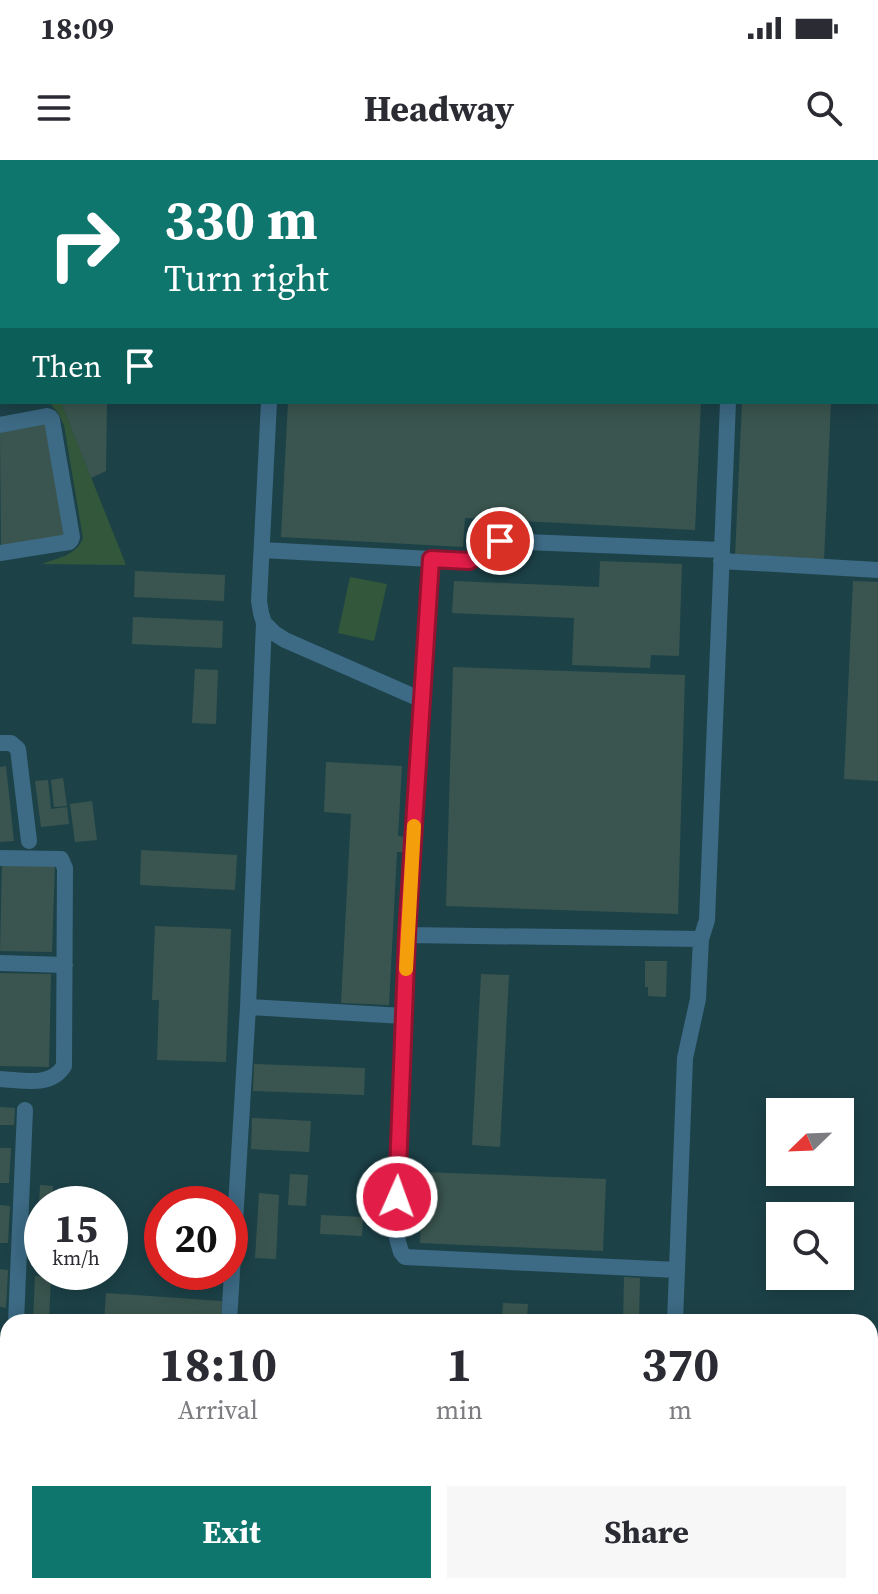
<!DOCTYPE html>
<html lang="en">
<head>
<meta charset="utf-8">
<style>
	body { margin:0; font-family:"Source Serif 4",serif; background:#f7f7f7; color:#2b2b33; height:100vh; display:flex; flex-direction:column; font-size:30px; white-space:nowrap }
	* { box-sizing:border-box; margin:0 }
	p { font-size:26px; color:#7c7c81 }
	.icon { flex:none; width:44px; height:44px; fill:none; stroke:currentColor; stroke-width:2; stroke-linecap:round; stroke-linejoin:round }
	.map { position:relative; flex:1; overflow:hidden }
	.sheet { position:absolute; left:0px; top:1154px; width:878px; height:280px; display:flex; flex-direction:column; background:#fff; border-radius:24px 24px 0 0; box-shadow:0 4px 20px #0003 }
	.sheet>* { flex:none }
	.banner { position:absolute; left:0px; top:0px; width:878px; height:244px; box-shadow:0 4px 20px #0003; background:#0f766e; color:#fff; overflow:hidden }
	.needle { width:52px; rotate:247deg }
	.fabs { position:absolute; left:766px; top:938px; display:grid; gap:16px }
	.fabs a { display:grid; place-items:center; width:88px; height:88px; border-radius:0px; background:#fff; box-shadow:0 4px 20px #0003; font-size:40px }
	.speed { position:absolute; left:24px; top:1026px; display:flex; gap:16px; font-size:40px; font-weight:700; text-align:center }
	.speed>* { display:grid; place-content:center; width:104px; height:104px; border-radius:50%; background:#fff; box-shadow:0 4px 20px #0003; line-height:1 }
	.speed small { font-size:20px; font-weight:400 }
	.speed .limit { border:12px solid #d22; background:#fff; color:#111 }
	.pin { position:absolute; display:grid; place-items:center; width:68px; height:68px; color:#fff; margin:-34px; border:4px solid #fff; border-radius:50%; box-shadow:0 2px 8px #0007 }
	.me { position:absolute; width:88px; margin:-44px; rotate:2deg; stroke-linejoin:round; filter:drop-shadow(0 0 6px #0008) }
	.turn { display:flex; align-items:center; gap:28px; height:168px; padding:0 32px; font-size:36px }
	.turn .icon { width:104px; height:104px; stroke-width:2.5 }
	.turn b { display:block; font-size:56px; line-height:68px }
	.then { display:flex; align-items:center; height:76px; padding:0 32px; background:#0003; gap:16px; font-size:30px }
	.eta { display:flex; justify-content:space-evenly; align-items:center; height:136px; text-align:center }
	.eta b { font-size:48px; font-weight:700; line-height:56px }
	.cta { display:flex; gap:16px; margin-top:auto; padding:16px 32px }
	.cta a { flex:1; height:92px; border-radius:0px; background:#0f766e; color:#fff; font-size:32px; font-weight:700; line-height:92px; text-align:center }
	.cta a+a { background:#f7f7f7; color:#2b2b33 }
	.status { display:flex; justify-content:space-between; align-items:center; height:56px; padding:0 40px; background:#fff; direction:ltr }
	.status svg { height:22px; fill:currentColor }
	header { display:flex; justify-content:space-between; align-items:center; height:104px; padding:0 32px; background:#fff; font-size:36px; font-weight:700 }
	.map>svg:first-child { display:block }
</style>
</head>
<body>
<div class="status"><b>18:09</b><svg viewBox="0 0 49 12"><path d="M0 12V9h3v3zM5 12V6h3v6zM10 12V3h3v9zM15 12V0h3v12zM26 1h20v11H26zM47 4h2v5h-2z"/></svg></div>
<header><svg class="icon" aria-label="menu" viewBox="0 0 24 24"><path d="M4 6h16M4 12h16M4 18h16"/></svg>Headway<svg class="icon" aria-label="search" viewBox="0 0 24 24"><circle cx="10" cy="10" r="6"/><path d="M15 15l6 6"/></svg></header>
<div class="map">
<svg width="878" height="1434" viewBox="0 0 878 1434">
	<rect width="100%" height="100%" fill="#193538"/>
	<!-- built -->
	<path fill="#1c4248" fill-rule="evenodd" d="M194,0H878V1434H0V64L2,63V242H876V2H195ZM780,952H840V1012H780ZM42,1044H110V1112H42ZM162,1044H230V1112H162ZM780,1056H840V1116H780ZM8,1162H870V1426H8Z"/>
	<!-- green -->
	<path fill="#33573a" d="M44,242H61L126,405L42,404C58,398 77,395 83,378L64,265L58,253L50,243Z
		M350,417L387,424L374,481L338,473Z"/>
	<!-- building -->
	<path fill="#3a554f" d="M61,242H107L106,311L91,318Z
		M288,242H701L695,370L465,358L463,387L281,377Z
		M742,242H831L824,401L735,397Z
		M46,263L64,376L1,386L0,271Z
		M600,401L682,404L679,496L651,495L650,508L572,505L574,458L452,453L454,421L599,427Z
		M135,411L225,415L224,441L134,437Z
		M853,421L878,422V621L844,619Z
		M133,457L223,461L222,488L132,484Z
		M453,507L685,515L678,754L446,746Z
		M195,509L218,510L216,564L192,563Z
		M326,602L402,606L398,676L406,677L405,692H397L389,845L341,843L351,654L324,652Z
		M6,606L14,681L0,682V607Z
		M63,618L67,646L54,647L51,620Z
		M48,620L51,649L67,647L69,664L41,667L35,621Z
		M92,641L97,680L75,682L70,644Z
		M141,690L237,695L235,730L140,725Z
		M2,702L55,703L52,792L0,791Z
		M155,766L231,769L226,902L157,900L159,840H152Z
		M645,801H667L666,837L648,836V827H645Z
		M0,813L51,814L49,907L0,906Z
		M481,814L509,815L500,987L472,985Z
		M254,904L365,908L364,935L253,931Z
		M0,947L15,948L14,965H0Z
		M252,958L311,961L309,992L251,989Z
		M0,988H11L9,1023H0Z
		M423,1012L606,1019L603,1091L420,1083Z
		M290,1014L308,1015L306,1046L288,1045Z
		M40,1025L53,1026L52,1044H42V1081H37Z
		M259,1033L279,1035L276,1099L255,1098Z
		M0,1045L10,1046L8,1083H0Z
		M321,1055L363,1057L362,1076L320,1074Z
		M0,1109L8,1110L6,1148L0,1147Z
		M35,1116L51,1117L49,1162H33Z
		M624,1117L640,1118L639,1162H623Z
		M106,1133L222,1141L221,1162H104Z
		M503,1143L528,1144L527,1160L502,1158Z
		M88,1426H205V1434H88Z"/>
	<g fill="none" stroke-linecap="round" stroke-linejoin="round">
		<!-- path -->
		<path stroke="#647c7f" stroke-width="2" stroke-dasharray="2 6" stroke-linecap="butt" d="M536,2L538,0"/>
		<!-- minor -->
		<path stroke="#3d6a85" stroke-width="16" d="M157,0L158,2
			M278,2L279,0
			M738,2V0
			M0,48L2,47
			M0,76L2,83
			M876,87L878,38
			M0,265L47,256L50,257L52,260L72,377L71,380L69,382L0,393
			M262,390L469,401L500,381L721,390
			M431,399L407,775L397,1017V1078L401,1092L405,1097L677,1110
			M721,401L878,410
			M264,463L274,473L285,480L422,540
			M0,583H11L18,589L29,681
			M407,775L701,779L698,839L685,898L675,1162
			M701,779L707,760L728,242
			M0,803L65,805
			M248,847L404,856
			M0,919C23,920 50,928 64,906L65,708L61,699L0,698
			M16,1162L25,950
			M229,1162L248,847L264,463L261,453L259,441L269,242
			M0,1286H8
			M1,1434L8,1317
			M219,1434V1426
			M661,1434V1426"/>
		<!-- major -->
		<path stroke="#3ba3db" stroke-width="22" d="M33,2L39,0
			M96,2L102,0
			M0,14L2,13
			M0,36L2,35"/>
		<!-- rail casing -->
		<g stroke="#bcced1" stroke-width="7">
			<path id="rail" d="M631,1426L638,1434"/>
		</g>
		<!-- rail -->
		<use href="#rail" stroke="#0e1a1c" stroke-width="4" stroke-dasharray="12" stroke-linecap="butt"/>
	</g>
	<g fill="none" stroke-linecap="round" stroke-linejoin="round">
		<!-- route casing -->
		<g stroke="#92132f" stroke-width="20">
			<path id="route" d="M397,1037L407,775L431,399L469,401L500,381"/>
		</g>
		<!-- route -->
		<use href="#route" stroke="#e11d48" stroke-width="14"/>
		<!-- slow -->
		<path stroke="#f59e0b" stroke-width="14" d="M406,809L414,666"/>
	</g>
</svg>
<div class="fabs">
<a><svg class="needle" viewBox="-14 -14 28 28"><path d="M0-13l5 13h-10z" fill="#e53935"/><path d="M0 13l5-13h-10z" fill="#7c7c81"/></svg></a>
<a><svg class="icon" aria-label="search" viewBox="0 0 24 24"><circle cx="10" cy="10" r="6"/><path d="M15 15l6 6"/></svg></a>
</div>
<div class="speed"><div>15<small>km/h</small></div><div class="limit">20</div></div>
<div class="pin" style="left:500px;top:381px;background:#d93025"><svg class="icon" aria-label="arrive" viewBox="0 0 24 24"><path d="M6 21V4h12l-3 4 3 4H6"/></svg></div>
<svg class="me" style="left:397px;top:1037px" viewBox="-20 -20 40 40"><circle r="17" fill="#e11d48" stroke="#fff" stroke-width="3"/><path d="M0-11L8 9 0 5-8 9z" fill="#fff"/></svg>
<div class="banner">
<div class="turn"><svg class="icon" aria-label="right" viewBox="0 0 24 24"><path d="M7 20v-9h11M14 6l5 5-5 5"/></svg><div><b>330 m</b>Turn right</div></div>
<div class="then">Then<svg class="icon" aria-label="arrive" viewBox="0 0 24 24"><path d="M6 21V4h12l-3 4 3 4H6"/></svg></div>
</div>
<section class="sheet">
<div class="eta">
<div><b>18:10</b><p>Arrival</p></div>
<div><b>1</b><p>min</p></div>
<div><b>370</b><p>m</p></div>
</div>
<div class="cta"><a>Exit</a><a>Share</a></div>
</section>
</div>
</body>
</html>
